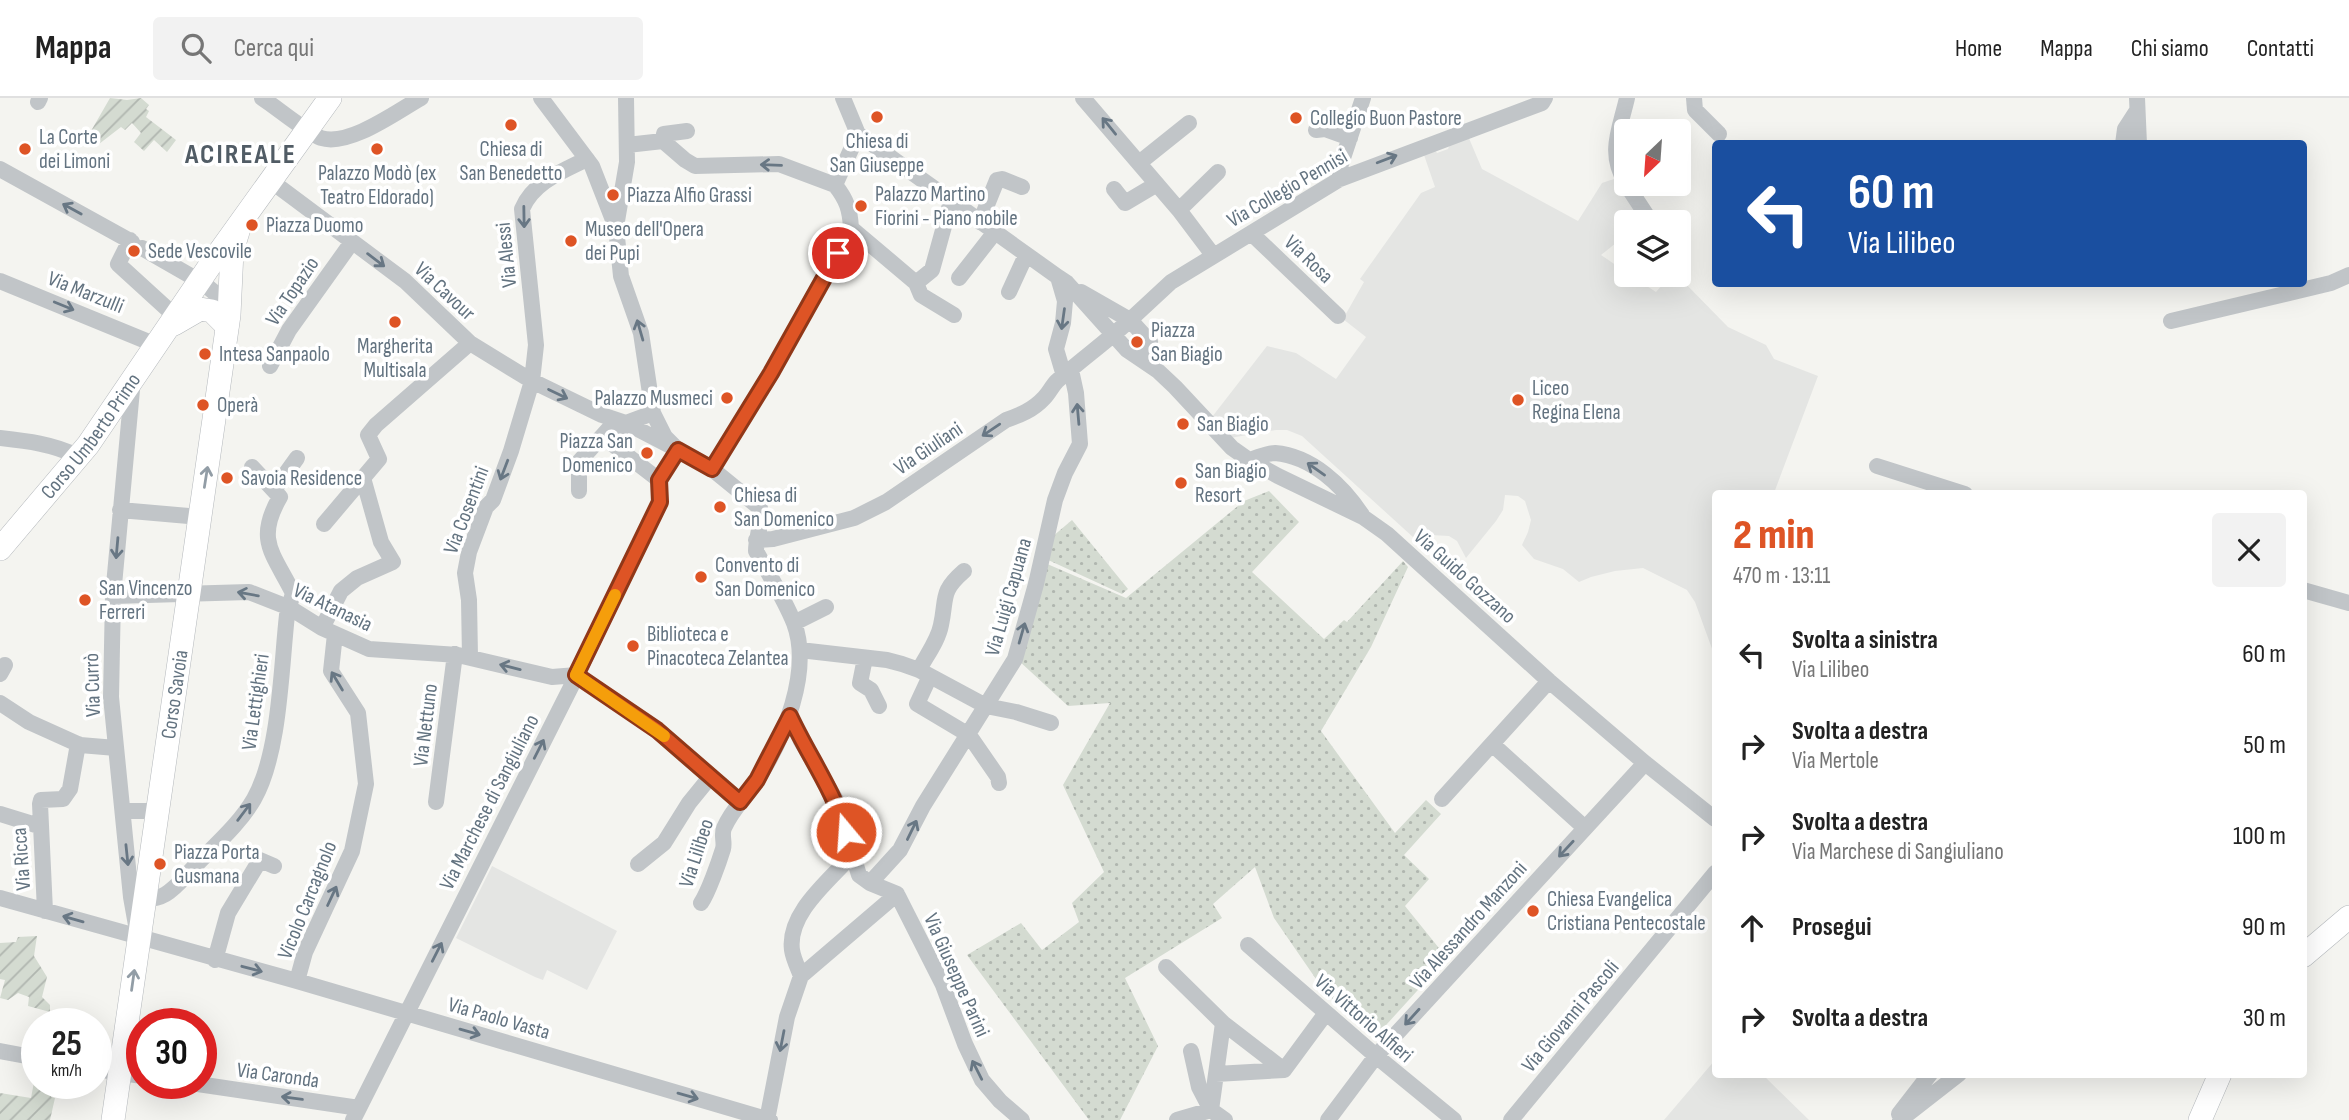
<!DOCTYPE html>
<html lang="it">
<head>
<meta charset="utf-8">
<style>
	body { margin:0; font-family:"Sofia Sans Condensed",sans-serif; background:#f2f2f2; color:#222; height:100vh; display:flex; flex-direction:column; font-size:26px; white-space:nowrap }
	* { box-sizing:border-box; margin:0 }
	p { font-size:23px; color:#767676 }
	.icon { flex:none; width:38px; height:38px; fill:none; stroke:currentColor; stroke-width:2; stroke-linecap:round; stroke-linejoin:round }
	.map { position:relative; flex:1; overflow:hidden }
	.details { position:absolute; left:1712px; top:392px; width:595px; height:588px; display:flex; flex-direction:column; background:#fff; border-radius:7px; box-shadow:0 7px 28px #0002 }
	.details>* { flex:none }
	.top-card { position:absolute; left:1712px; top:42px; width:595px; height:147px; border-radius:7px; box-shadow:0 7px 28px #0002; background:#1a4fa0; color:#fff; overflow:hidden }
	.needle { width:46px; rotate:205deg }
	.tools { position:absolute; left:1614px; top:21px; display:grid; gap:14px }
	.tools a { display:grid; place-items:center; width:77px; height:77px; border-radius:7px; background:#fff; box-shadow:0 7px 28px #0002; font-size:35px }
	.speed { position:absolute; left:21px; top:910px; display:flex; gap:14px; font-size:35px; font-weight:700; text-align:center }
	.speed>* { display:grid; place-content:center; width:91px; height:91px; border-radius:50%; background:#fff; box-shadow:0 7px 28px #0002; line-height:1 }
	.speed small { font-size:18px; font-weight:400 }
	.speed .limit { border:10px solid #d22; background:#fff; color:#111 }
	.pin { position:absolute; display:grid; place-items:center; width:60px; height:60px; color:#fff; margin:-30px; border:4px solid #fff; border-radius:50%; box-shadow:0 2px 7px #0007 }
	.me { position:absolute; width:77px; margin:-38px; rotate:342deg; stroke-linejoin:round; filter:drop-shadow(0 0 5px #0008) }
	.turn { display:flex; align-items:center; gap:24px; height:147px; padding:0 21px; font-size:32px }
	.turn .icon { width:91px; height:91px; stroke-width:2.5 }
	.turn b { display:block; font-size:49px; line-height:60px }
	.round { display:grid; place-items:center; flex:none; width:74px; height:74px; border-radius:7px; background:#f2f2f2 }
	.head { display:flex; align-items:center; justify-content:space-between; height:119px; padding:0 21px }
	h1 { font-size:42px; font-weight:800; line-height:52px; color:#de5425 }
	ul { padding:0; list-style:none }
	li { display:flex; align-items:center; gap:21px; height:91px; padding:0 21px }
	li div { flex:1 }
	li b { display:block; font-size:26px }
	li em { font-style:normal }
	header { display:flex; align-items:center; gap:42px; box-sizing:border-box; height:98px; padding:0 35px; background:#fff; border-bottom:2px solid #e0e0e0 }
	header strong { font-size:33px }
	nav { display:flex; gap:38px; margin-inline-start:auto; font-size:24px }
	.search { width:490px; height:63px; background:#f2f2f2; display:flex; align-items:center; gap:18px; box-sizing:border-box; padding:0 24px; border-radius:7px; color:#767676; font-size:26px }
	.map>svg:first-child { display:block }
</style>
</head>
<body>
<header>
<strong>Mappa</strong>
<div class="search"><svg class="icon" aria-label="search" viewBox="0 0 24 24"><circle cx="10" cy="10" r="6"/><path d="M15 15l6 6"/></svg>Cerca qui</div>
<nav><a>Home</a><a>Mappa</a><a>Chi siamo</a><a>Contatti</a></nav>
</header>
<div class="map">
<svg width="2349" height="1022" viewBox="0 0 2349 1022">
	<defs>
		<pattern id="grass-dots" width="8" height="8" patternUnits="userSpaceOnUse" patternTransform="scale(1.75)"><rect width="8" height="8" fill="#d4dbd1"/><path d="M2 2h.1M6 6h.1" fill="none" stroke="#b0b6af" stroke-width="1.8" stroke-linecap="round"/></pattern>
		<pattern id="garden-furrows" width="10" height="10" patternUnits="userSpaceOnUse" patternTransform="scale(1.75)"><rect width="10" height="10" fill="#d4dbd1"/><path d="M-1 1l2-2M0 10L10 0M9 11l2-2" fill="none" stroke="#b0b6af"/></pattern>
	</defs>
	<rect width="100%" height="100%" fill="#f4f4f0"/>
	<!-- built -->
	<path fill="#e4e5e3" d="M1468,38L1482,71L1578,123L1602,85L1617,80L1642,117L1631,124H1626V137L1601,157L1626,174V177H1630L1656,194L1671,177H1677L1728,229L1766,247L1774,261L1818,278L1774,395L1715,396V559L1695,504L1687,492L1643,470L1615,473L1591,479L1579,484L1563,471L1534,461L1522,447L1528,434L1531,422L1525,403L1518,398L1505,397L1503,412L1496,423L1466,460L1457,443L1449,438L1431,437L1414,440L1302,338L1287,332H1276L1230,340L1212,319L1267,248L1296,255L1336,281L1366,239L1343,221L1364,184L1360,181L1421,95L1435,89L1423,54L1435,52L1437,55L1448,51L1450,46Z
		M492,768L617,833L587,892L547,872L543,882L535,879L456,840Z
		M1715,962V976L1763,977L1809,1022H1664Z"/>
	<!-- grass -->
	<path fill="url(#grass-dots)" d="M1269,393L1299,424L1252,474L1324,541L1344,522L1347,524L1403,463L1408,469L1371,549L1321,633L1395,735L1426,702L1441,716L1404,757L1429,781L1405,808L1447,860L1377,937L1327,897L1274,820L1255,769L1213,806L1222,820L1125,880L1158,948L1120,1022H1089L967,857L1021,825L1042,852L1079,824L1072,805L1104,774L1063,687L1110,605L1068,608L1018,562L1045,465L1126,500L1244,403Z
		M1072,422L1128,491L1122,496L1046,461L1052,439Z"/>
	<!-- garden -->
	<path fill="url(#garden-furrows)" d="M110,0L127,2L141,0L149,7L146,11L149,13L146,19L176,42L167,54L154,42L144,53L134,44L141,35L132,25L125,32L121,29L99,46L92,42L95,35L91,33Z
		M37,838L34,858L47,879L42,899L50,907V914L28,908L29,899L18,895L8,902L0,900L5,882L0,881V845L16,844L18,839Z
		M37,968V985H53L51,999L55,1000L50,1022H0V995L31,1000Z"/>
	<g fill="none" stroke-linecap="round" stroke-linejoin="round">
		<!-- secondary casing -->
		<g stroke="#b4b8bc" stroke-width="24">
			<g id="secondary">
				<path d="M174,226L200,211L212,213L227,228"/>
				<path id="s1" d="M0,451L88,347L213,163L330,0"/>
				<path d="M2303,858L2349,819"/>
				<path id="s2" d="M113,1022L229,217L232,153L240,127"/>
				<path d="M2200,1022L2220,976"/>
			</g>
		</g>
		<!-- street -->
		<path stroke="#c1c5c8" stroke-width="16" d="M262,0C276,9 307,35 321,40C349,49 396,14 421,0
			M541,0L592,68L615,127
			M843,0L858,36
			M1083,0L1179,112L1213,157
			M1694,0L1695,12L1719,36
			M2137,0L2139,46
			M38,4L40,0
			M1316,32L1325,31L1350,40
			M858,36L1058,179L1065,203L1063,225L1056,251L1064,278
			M663,43L664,36L687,33
			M2123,46L2125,31L2136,14
			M627,47L663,43L685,62L695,68L779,66L835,87
			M1139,65L1189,25
			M0,71L132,144
			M1340,81V69L1363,0
			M271,83L405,183L470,245L532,283L602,317L626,325L678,352L712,371L760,410C763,423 756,439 756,453C769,477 784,500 794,525C812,573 784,641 757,682C747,698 732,711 724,730C721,737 725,744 723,751C719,764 708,795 701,805
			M1626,85C1607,55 1620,31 1627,0
			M1626,86L1651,124
			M1114,91L1125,105L1157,86
			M1179,112L1218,74
			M980,124L997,82L1002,81L1022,89
			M851,130L916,185L921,197L954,217
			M1251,135L1338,218
			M130,142L118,166L175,218
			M142,150L203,185L215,195L229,217
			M1678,161L1681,164
			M1058,179L1067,185L1127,252L1158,273L1175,289L1232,350L1249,362L1278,378L1363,419L1387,436L1549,583L1645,665L1715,721
			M959,180L995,134
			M0,183L156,247
			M916,185L932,172L951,103
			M1009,194L1026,157
			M2171,223L2331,185L2349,177
			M1133,256L1145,254L1150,244L1130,222L1171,184L1340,81L1542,5L1545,0
			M270,268L289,232L352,144
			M133,281L113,498L111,599L131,799L136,827
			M653,315L626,325L611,345L659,382
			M0,340C27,343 53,346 77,358
			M1249,362C1257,360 1267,355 1275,355C1312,358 1343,388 1362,417
			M1877,368L1965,396
			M712,371L771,275L851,130C850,112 847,102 835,87L858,36
			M274,392L297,360
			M579,393V372L577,366L613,326
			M120,412L200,419
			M324,426L379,361L368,337L376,327L470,245
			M756,442L773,441L854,420L886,404L1006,322C1020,317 1033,312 1044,300C1049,295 1052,288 1057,283C1081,262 1107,243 1130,222L1081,194
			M2303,492L2349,505
			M113,498L249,494L290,510L322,530L369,551L458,557L552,579L577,577L657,632L740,704
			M794,525L826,509
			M322,530L341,493L357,480L393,464L381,444L363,380
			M800,552L887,562L902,566L919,572L986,608L1016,614L1051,625
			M470,559L469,502L465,475L469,454L486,409L493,402L511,353L532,283L536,247L522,111C533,84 563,73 587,61
			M865,560L860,585L871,592L879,608
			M919,572C926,558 938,543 941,527C947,499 940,494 964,473
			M0,576L5,567
			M930,578L917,606L969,637L998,679L999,685
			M0,605L29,624L80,647L116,650
			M790,618L801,643L836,702L859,777L870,785L897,796L943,887L965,946L982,982L1000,1003L1022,1022
			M1492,646L1585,730
			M1442,701L1549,583
			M436,704L455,556
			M123,713H157
			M0,716L39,728
			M638,766L664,745L689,705L711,678
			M870,785L900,752L923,708L1015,561L1036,486L1055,402L1065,375L1080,346L1076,295L1071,272
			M0,800L297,883L770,1022
			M136,800C165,806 176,788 194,769C214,748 239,727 254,701C280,655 281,570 287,517L293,495C273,455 255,442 280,399L252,369
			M45,813L40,706L41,702L63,701L70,691L78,646
			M1248,847L1376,958L1454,1022
			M215,862L228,815L260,762L274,768
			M1166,869L1223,925L1216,976
			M801,878C798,870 793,860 792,852C787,815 830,782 852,757
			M297,883L305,854L352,753L366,686L358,615L331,573L335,536
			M1223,925L1284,972
			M0,953L37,960
			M96,971L142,978
			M191,985L359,1010
			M1899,1016L1930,976
			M353,1022L577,577L660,404L659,382L678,352L665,339L653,315L641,235L621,178L616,129L627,64L626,0
			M767,1022L787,919L801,878L897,796
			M1177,1022L1211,1012L1199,989L1191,953
			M1225,1022L1211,1012L1216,976L1284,972L1326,915
			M1328,1022L1376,958L1645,665
			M1511,1022L1715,775
			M1900,1022L1959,976"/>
		<!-- secondary -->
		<use href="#secondary" stroke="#fff" stroke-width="23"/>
	</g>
	<!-- one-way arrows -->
	<defs><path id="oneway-shaft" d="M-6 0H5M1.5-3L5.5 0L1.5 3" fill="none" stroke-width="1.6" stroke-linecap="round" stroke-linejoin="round" transform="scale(1.75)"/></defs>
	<g stroke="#687784">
		<use href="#oneway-shaft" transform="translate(1109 28) rotate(-129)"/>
		<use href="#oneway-shaft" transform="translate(1387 61) rotate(-21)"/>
		<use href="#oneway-shaft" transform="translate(771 67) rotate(-178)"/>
		<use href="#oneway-shaft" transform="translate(72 111) rotate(-151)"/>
		<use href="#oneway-shaft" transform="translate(524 119) rotate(89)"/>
		<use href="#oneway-shaft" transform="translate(376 162) rotate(37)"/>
		<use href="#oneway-shaft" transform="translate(64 208) rotate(22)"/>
		<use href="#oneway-shaft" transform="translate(1063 221) rotate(98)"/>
		<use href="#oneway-shaft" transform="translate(640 232) rotate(-106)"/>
		<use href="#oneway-shaft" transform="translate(558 296) rotate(26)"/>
		<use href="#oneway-shaft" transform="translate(1078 316) rotate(-95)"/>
		<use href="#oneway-shaft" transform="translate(991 332) rotate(146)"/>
		<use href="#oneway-shaft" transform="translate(1316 371) rotate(-145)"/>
		<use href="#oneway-shaft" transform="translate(504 372) rotate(111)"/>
		<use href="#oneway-shaft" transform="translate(117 450) rotate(95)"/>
		<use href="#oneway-shaft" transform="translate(248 496) rotate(-170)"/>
		<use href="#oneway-shaft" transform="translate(1022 535) rotate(-74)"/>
		<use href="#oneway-shaft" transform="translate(510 569) rotate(-166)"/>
		<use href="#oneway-shaft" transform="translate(337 583) rotate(-121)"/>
		<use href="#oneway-shaft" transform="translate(539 651) rotate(-63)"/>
		<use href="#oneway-shaft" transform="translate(244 714) rotate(-53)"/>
		<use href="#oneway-shaft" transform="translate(912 732) rotate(-64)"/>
		<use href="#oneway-shaft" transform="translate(1566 751) rotate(133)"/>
		<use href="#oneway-shaft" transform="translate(127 757) rotate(84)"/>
		<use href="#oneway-shaft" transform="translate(332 798) rotate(-65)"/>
		<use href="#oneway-shaft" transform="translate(73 821) rotate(-164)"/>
		<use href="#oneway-shaft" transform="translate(437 854) rotate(-63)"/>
		<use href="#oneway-shaft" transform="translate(252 871) rotate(15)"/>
		<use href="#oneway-shaft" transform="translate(1412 919) rotate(132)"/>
		<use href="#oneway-shaft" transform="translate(470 934) rotate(16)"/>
		<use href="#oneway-shaft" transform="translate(782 943) rotate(101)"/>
		<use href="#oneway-shaft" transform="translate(977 972) rotate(-117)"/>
		<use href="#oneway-shaft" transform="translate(688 998) rotate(16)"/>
		<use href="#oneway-shaft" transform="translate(292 1000) rotate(-172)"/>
	</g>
	<g stroke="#929da6">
		<use href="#oneway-shaft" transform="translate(206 379) rotate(-81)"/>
		<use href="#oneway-shaft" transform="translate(133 882) rotate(-82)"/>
	</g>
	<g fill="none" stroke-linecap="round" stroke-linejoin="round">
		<!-- route casing -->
		<g stroke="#903718" stroke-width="18">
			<path id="route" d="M838,155L771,275L712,371L678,352L659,382L660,404L576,577L657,632L740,704L757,682L790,618C808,657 834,693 846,734"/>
		</g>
		<!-- route -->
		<use href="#route" stroke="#de5425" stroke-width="12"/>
		<!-- slow -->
		<path stroke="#f59e0b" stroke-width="12" d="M615,497L576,577L664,638"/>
	</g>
	<!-- markers -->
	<g fill="#de5425" stroke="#fff" stroke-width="2.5">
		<circle cx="877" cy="19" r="7"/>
		<circle cx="1296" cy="20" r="7"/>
		<circle cx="511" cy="27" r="7"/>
		<circle cx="25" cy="51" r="7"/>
		<circle cx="377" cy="51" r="7"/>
		<circle cx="613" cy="97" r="7"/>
		<circle cx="861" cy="108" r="7"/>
		<circle cx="252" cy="127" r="7"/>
		<circle cx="571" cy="143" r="7"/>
		<circle cx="134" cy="153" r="7"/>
		<circle cx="395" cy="224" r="7"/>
		<circle cx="1137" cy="244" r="7"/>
		<circle cx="205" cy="256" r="7"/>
		<circle cx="727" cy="300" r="7"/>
		<circle cx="1518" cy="302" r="7"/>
		<circle cx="203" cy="307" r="7"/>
		<circle cx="1183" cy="326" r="7"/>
		<circle cx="647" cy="355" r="7"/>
		<circle cx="227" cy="380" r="7"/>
		<circle cx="1181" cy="385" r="7"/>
		<circle cx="720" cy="409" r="7"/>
		<circle cx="701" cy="479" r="7"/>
		<circle cx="85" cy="502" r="7"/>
		<circle cx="633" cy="548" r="7"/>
		<circle cx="160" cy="766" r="7"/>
		<circle cx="1533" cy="813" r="7"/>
	</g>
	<g text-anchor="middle" stroke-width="7" stroke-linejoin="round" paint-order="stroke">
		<!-- poi labels -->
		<g font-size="21" fill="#637380" stroke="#fff" text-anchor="start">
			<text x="1310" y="27">Collegio Buon Pastore</text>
			<text x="39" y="46">La Corte<tspan x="39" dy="24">dei Limoni</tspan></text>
			<text x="877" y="50" text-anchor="middle">Chiesa di<tspan x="877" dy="24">San Giuseppe</tspan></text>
			<text x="511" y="58" text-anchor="middle">Chiesa di<tspan x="511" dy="24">San Benedetto</tspan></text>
			<text x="377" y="82" text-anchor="middle">Palazzo Modò (ex<tspan x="377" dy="24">Teatro Eldorado)</tspan></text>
			<text x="875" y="103">Palazzo Martino<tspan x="875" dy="24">Fiorini - Piano nobile</tspan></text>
			<text x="627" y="104">Piazza Alfio Grassi</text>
			<text x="266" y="134">Piazza Duomo</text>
			<text x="585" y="138">Museo dell'Opera<tspan x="585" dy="24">dei Pupi</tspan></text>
			<text x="148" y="160">Sede Vescovile</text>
			<text x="1151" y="239">Piazza<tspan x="1151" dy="24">San Biagio</tspan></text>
			<text x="395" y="255" text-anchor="middle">Margherita<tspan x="395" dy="24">Multisala</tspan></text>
			<text x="219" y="263">Intesa Sanpaolo</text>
			<text x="1532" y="297">Liceo<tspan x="1532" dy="24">Regina Elena</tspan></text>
			<text x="713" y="307" text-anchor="end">Palazzo Musmeci</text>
			<text x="217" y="314">Operà</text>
			<text x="1197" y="333">San Biagio</text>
			<text x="633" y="350" text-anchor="end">Piazza San<tspan x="633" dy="24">Domenico</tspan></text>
			<text x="1195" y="380">San Biagio<tspan x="1195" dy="24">Resort</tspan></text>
			<text x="241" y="387">Savoia Residence</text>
			<text x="734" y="404">Chiesa di<tspan x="734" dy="24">San Domenico</tspan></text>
			<text x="715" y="474">Convento di<tspan x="715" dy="24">San Domenico</tspan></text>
			<text x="99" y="497">San Vincenzo<tspan x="99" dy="24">Ferreri</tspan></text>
			<text x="647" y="543">Biblioteca e<tspan x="647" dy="24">Pinacoteca Zelantea</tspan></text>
			<text x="174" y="761">Piazza Porta<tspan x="174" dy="24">Gusmana</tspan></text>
			<text x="1547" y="808">Chiesa Evangelica<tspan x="1547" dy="24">Cristiana Pentecostale</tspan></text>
		</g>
		<!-- street labels -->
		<g font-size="21" fill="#637380" stroke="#fff">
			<text transform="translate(1287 90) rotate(-30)" y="7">Via Collegio Pennisi</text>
			<text transform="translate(506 157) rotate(-96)" y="7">Via Alessi</text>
			<text transform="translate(1309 161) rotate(44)" y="7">Via Rosa</text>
			<text transform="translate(292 193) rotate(-56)" y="7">Via Topazio</text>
			<text transform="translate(445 193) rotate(43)" y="7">Via Cavour</text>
			<text transform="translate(86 194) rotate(22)" y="7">Via Marzulli</text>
			<text dy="7" stroke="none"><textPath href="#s1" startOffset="145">Corso Umberto Primo</textPath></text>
			<text transform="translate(928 350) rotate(-34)" y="7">Via Giuliani</text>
			<text transform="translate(466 412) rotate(-69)" y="7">Via Cosentini</text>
			<text transform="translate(1465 478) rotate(42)" y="7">Via Guido Gozzano</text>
			<text transform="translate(1008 499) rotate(-74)" y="7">Via Luigi Capuana</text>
			<text transform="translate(333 509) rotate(26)" y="7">Via Atanasia</text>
			<text transform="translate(92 587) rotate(-92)" y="7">Via Currò</text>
			<text dy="7" stroke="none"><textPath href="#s2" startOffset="430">Corso Savoia</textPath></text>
			<text transform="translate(255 604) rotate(-82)" y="7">Via Lettighieri</text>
			<text transform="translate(425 627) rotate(-83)" y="7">Via Nettuno</text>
			<text transform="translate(489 704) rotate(-63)" y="7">Via Marchese di Sangiuliano</text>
			<text transform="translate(696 755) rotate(-72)" y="7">Via Lilibeo</text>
			<text transform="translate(21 761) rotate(-94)" y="7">Via Ricca</text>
			<text transform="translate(307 802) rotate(-68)" y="7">Vicolo Carcagnolo</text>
			<text transform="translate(1468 827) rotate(-48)" y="7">Via Alessandro Manzoni</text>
			<text transform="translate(957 877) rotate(66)" y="7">Via Giuseppe Parini</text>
			<text transform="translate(1570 918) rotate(-50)" y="7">Via Giovanni Pascoli</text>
			<text transform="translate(499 920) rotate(16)" y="7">Via Paolo Vasta</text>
			<text transform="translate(1364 920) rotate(41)" y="7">Via Vittorio Alfieri</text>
			<text transform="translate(278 977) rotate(8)" y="7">Via Caronda</text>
		</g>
		<!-- district labels -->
		<g font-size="28" font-weight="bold" letter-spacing="2" fill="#515c65" stroke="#fff">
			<text x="241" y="65">ACIREALE</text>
		</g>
	</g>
</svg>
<div class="tools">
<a><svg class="needle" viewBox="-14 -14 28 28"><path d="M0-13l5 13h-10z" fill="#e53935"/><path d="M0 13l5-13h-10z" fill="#767676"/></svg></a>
<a><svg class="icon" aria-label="layers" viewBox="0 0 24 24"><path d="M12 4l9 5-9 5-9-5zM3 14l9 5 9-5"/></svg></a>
</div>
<div class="speed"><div>25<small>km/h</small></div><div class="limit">30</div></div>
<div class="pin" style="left:838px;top:155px;background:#d93025"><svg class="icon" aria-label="arrive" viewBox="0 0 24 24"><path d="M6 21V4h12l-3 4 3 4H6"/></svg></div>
<svg class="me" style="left:846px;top:734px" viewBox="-20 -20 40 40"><circle r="17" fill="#de5425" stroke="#fff" stroke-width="3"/><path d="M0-11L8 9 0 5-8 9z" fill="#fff"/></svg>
<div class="top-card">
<div class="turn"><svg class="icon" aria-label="left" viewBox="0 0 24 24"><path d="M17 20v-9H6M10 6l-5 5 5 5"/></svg><div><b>60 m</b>Via Lilibeo</div></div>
</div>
<section class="details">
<div class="head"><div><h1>2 min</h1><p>470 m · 13:11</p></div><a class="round"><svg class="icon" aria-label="close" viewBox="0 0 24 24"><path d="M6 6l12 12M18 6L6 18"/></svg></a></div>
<ul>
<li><svg class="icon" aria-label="left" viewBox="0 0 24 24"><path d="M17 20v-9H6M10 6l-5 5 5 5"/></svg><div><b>Svolta a sinistra</b><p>Via Lilibeo</p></div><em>60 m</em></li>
<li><svg class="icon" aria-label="right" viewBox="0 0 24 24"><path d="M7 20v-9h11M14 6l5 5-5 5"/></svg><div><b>Svolta a destra</b><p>Via Mertole</p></div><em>50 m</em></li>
<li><svg class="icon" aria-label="right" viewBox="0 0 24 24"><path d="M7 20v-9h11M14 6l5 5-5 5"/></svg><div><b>Svolta a destra</b><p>Via Marchese di Sangiuliano</p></div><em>100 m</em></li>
<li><svg class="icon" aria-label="ahead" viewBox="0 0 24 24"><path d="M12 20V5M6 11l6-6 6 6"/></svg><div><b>Prosegui</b></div><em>90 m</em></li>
<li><svg class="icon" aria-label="right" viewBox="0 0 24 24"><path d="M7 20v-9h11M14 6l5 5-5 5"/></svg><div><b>Svolta a destra</b></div><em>30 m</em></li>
</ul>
</section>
</div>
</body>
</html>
